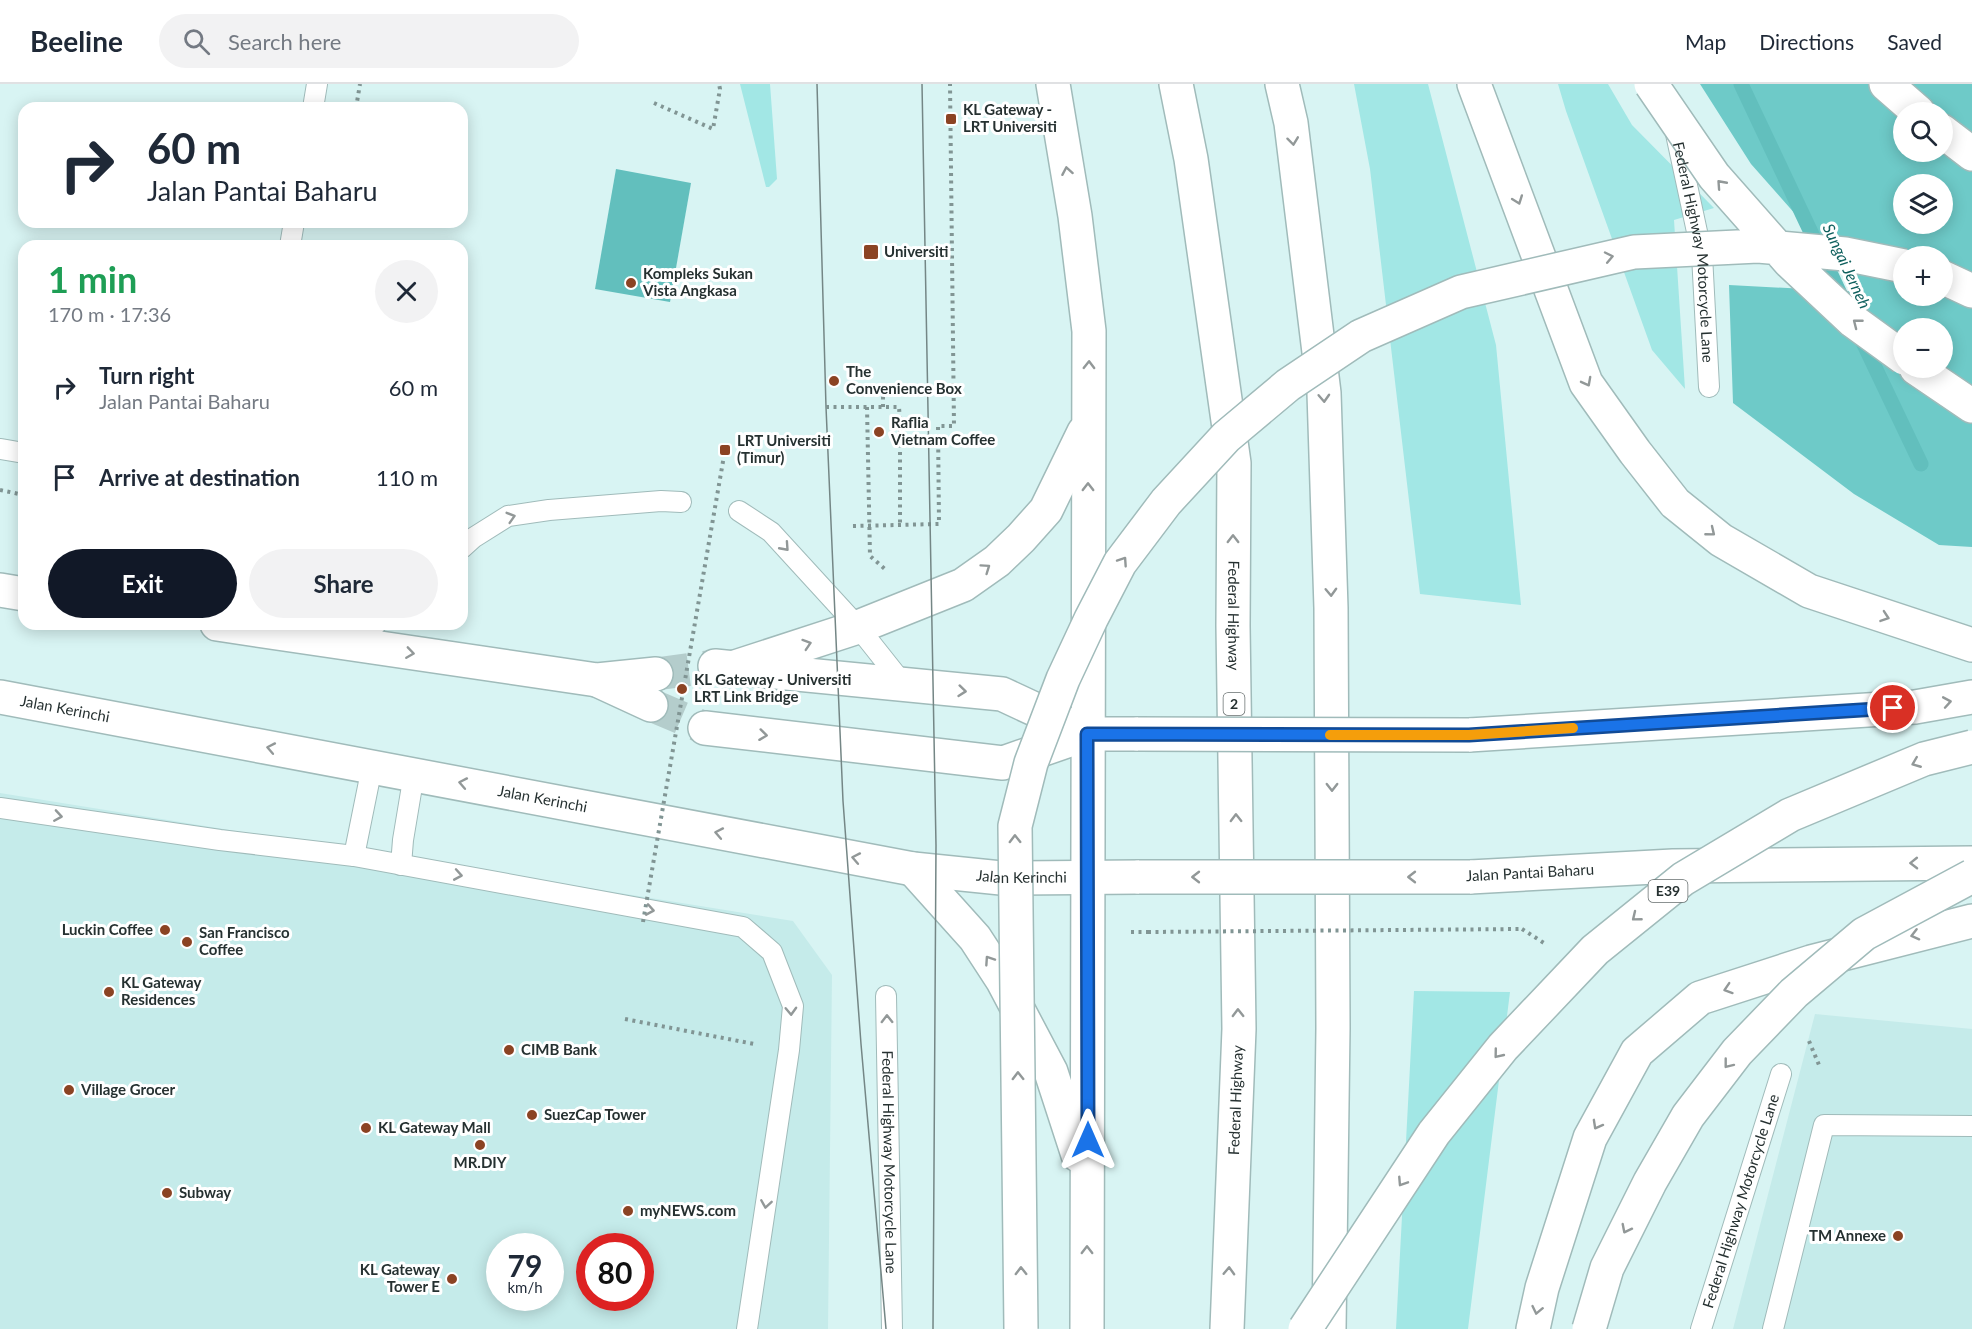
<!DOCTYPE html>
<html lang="en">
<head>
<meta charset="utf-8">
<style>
	body { margin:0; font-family:Lato,sans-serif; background:#f2f2f3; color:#1f2937; height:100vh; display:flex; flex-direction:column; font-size:22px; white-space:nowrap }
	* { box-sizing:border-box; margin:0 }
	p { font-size:20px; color:#747a83 }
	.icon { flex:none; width:33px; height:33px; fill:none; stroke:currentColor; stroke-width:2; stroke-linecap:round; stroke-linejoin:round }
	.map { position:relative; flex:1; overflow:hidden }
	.sheet { position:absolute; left:18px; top:156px; width:450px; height:390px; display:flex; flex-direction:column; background:#fff; border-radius:18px; box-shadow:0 3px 15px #0003 }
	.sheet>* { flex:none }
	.top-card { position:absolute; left:18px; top:18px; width:450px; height:126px; border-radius:18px; box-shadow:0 3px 15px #0003; background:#fff; color:#1f2937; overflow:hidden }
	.tools { position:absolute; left:1893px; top:18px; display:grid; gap:12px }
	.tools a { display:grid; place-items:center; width:60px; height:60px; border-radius:50%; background:#fff; box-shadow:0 3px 15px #0003; font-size:30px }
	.speed { position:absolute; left:486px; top:1149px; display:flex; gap:12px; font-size:30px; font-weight:700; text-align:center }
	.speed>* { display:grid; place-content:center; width:78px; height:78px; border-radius:50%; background:#fff; box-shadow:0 3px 15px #0003; line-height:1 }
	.speed small { font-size:15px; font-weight:400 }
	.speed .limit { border:9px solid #d22; background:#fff; color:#111 }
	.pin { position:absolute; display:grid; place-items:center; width:51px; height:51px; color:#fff; margin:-26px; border:3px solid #fff; border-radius:50%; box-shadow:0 2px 6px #0007 }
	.me { position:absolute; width:66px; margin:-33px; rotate:0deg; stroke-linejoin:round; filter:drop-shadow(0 0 4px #0008) }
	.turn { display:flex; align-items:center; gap:21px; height:126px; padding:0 30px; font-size:27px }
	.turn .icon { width:78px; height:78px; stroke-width:2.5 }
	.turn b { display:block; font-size:42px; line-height:51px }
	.round { display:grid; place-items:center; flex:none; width:63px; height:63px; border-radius:32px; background:#f2f2f3 }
	.headline { display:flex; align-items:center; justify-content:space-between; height:102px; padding:0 30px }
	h1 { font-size:36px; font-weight:700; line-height:45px; color:#1e9e55 }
	.primary-button { display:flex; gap:12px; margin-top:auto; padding:12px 30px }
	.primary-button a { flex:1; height:69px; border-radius:36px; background:#111827; color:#fff; font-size:24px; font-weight:700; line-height:69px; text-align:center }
	.primary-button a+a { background:#f2f2f3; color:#1f2937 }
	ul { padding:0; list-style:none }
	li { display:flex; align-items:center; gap:18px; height:90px; padding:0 30px }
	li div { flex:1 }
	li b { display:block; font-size:22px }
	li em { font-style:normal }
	header { display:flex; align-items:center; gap:36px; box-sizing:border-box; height:84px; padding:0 30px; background:#fff; border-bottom:2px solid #e0e1e3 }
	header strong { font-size:28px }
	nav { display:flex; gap:33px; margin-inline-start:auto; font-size:21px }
	.search { width:420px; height:54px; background:#f2f2f3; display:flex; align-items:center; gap:15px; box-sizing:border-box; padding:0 21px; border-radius:33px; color:#747a83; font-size:22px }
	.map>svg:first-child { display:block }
</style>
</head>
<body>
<header>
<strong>Beeline</strong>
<div class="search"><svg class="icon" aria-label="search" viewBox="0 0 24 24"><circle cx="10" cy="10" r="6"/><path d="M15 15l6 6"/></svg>Search here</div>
<nav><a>Map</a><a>Directions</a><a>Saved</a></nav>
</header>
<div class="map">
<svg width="1972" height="1245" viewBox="0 0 1972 1245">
	<rect width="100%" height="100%" fill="#d8f4f3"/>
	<!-- built -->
	<path fill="#c5ebea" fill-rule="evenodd" d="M0,709L793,837L832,891L828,1245H0ZM500,1162H550V1214H500ZM590,1162H640V1214H590Z
		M1815,930L1972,945V1245H1733Z"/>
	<!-- green -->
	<path fill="#a2e7e5" d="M740,0H770L777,95L769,103H766Z
		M1354,0H1428L1496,261L1521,521L1420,510L1370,85Z
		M1558,0H1608L1632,41L1714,124L1674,136L1685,305L1652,266L1566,27Z
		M1414,907L1510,908L1468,1245H1396Z"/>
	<!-- forest -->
	<path fill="#6ecac8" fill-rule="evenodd" d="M1700,0H1972V463L1939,461L1854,410L1733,319L1729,201L1864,208L1751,80ZM1904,28H1942V68H1904ZM1904,100H1942V140H1904ZM1904,172H1942V212H1904ZM1904,244H1942V284H1904Z"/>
	<!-- water -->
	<path fill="#62bfbd" d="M616,85L691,99L670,218L595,205Z"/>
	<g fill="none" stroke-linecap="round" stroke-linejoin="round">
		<!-- stream -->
		<path stroke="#62bfbd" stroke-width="15" d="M1741,0L1842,214
			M1860,252L1921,380"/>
		<!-- secondary-tunnel -->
		<path stroke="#b4cdcc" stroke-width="33" stroke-dasharray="33 16" stroke-linecap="butt" d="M656,590L715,582
			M651,621L705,644"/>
		<!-- service casing -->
		<g stroke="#a0bbba" stroke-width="22">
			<g id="service">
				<path d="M313,24L317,0"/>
				<path id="s1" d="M1676,50L1702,171L1709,303"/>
				<path d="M290,162L294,138"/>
				<path d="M1,365L24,369"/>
				<path d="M739,427L771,448L858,543L904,601"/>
				<path d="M462,464L473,454L508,432L549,426L661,417L681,418"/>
				<path d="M352,561L376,540"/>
				<path d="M0,724L220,756L354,772L743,843L772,868L793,922L789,966L747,1245"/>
				<path d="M354,772L372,683"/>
				<path d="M401,781L403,756L414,690"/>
				<path id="s2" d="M886,912L892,1245"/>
				<path id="s3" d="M1701,1245L1781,990"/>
				<path d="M1773,1245L1824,1041L1972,1042"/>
			</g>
		</g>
		<!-- secondary casing -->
		<g stroke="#a0bbba" stroke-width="36">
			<g id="secondary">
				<path d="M0,506L24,510"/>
				<path d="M217,540L597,596L656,590"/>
				<path d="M715,582L1002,610L1075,644"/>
				<path d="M599,597L651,621"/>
				<path id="s4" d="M0,613L913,785L1001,794L1139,793"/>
				<path d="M705,644L1003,679L1087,650H1138"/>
				<path d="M1469,651L1915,623L1972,613"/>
				<path d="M1470,793L1673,782L1972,779"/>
			</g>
		</g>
		<!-- trunk casing -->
		<g stroke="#a0bbba" stroke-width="36">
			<g id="trunk">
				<path d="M1053,0L1075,132L1089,247L1087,1245"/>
				<path id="s5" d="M1176,0L1191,75L1234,379L1233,542L1239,945L1227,1245"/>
				<path d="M1282,0L1291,39L1324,309L1331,524L1333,944L1329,1245"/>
				<path d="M1474,0L1586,299L1635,368L1675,419L1721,456L1809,507L1972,561"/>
				<path d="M732,584L858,543L963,501L997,477L1021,454L1046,426L1084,348"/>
				<path d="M913,785L975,854L1003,897L1051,988L1078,1071"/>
				<path d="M1533,1245L1542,1204L1590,1054L1637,968L1700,914L1811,878L1972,837"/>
			</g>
		</g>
		<!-- motorway casing -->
		<g stroke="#a0bbba" stroke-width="36">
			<path id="motorway" d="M1886,0L1918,28
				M1942,47L1972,70
				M1942,193L1972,207
				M1916,284L1972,322"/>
		</g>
		<!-- path -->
		<path stroke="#819594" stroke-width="4" stroke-dasharray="3 4.5" stroke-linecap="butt" d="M654,19L713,45L720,5L719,0
			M356,24L360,0
			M867,323L870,472L886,486
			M883,323V308
			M900,338V441
			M0,406L24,411
			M853,442L939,440L938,342H954L950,0
			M1522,845L1544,859
			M1131,848H1148
			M625,935L754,960
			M1809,957L1819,981"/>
		<!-- service -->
		<use href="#service" stroke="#fff" stroke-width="20"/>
		<!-- secondary -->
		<use href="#secondary" stroke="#fff" stroke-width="33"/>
		<!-- trunk -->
		<use href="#trunk" stroke="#fff" stroke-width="33"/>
		<!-- motorway -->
		<use href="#motorway" stroke="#fff" stroke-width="33"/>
		<!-- tram -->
		<path stroke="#748685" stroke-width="1.5" d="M817,0L826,323L843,717L861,960L886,1245
			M922,0L936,761L933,1245"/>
		<!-- secondary-bridge casing -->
		<g stroke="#a0bbba" stroke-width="36" stroke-linecap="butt">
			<path id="secondary-bridge" d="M1138,650L1469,651
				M1139,793H1470"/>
		</g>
		<!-- motorway-bridge casing -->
		<g stroke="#a0bbba" stroke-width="36" stroke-linecap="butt">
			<path id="motorway-bridge" d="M1651,0L1714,92L1790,178L1853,237L1904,274
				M1021,1245L1015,742L1031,679L1063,595L1091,535L1120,479L1166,418L1226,353L1288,301L1361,252L1461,208L1634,168L1758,162L1845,170L1904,182
				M1305,1245L1434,1049L1503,963L1595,866L1683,795L1790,731L1924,675L1972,663
				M1589,1245L1607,1184L1650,1098L1688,1032L1737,968L1794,909L1864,850L1972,792"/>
		</g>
		<!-- path-bridge -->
		<path stroke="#819594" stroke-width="4" stroke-dasharray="3 4.5" stroke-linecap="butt" d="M826,323H899L900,338
			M643,838L725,366
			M1148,848L1522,845"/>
		<!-- secondary-bridge -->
		<use href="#secondary-bridge" stroke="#fff" stroke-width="33"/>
		<!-- motorway-bridge -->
		<use href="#motorway-bridge" stroke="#fff" stroke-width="33"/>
	</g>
	<!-- one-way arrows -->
	<defs><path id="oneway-chevron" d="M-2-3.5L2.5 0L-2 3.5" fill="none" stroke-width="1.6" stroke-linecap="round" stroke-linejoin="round" transform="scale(1.5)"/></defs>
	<g stroke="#929898">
		<use href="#oneway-chevron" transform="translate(1293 57) rotate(83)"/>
		<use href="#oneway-chevron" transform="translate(1067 87) rotate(-100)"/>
		<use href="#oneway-chevron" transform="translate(1721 100) rotate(-132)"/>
		<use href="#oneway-chevron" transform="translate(1518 116) rotate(70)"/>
		<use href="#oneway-chevron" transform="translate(1609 173) rotate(-12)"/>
		<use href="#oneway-chevron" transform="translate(1857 239) rotate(-142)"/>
		<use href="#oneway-chevron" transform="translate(1089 281) rotate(-89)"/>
		<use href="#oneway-chevron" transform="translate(1587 298) rotate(62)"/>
		<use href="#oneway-chevron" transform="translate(1324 314) rotate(87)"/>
		<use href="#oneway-chevron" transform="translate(1088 403) rotate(-90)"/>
		<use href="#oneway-chevron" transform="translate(511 433) rotate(-17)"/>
		<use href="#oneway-chevron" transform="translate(1711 448) rotate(39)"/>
		<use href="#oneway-chevron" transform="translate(1233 455) rotate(-90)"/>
		<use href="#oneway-chevron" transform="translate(785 463) rotate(48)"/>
		<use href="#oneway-chevron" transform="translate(1123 477) rotate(-56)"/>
		<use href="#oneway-chevron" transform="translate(986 484) rotate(-35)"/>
		<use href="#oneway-chevron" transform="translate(1331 508) rotate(88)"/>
		<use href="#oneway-chevron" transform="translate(1885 533) rotate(19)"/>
		<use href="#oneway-chevron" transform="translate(807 560) rotate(-18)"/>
		<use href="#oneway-chevron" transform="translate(410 569) rotate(8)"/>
		<use href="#oneway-chevron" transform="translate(962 607) rotate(6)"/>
		<use href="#oneway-chevron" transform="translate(1947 618) rotate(-10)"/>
		<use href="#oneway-chevron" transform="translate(763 651) rotate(7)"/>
		<use href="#oneway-chevron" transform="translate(271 664) rotate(-169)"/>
		<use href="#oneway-chevron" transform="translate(1916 679) rotate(158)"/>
		<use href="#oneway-chevron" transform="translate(463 699) rotate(-169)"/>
		<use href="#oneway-chevron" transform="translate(1332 703) rotate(90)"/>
		<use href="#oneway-chevron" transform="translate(58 732) rotate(9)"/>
		<use href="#oneway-chevron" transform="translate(1236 734) rotate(-91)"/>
		<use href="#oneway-chevron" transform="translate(719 749) rotate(-169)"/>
		<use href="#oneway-chevron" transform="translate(1015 755) rotate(-91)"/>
		<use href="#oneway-chevron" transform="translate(856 774) rotate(-169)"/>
		<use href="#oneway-chevron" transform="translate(1914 779) rotate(179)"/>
		<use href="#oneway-chevron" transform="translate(458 791) rotate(10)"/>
		<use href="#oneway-chevron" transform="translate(1196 793) rotate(-180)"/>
		<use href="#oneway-chevron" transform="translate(1412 793) rotate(-180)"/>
		<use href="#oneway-chevron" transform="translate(650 826) rotate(10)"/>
		<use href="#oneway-chevron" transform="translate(1636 833) rotate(141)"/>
		<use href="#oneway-chevron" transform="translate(1915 851) rotate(166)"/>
		<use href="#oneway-chevron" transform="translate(989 876) rotate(-124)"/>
		<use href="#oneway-chevron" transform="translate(1728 905) rotate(162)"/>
		<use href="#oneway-chevron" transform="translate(791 927) rotate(88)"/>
		<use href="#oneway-chevron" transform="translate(1238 929) rotate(-91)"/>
		<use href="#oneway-chevron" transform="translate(887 935) rotate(-91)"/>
		<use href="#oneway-chevron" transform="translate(1498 970) rotate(129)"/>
		<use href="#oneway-chevron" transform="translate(1728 980) rotate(128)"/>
		<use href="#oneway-chevron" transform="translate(1018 992) rotate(-91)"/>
		<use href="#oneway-chevron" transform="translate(1597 1041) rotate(119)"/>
		<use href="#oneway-chevron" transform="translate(1402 1098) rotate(123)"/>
		<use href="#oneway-chevron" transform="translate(766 1120) rotate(99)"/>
		<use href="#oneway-chevron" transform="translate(1626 1145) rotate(117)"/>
		<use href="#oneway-chevron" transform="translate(1087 1166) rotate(-90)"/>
		<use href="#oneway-chevron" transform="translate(1021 1187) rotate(-91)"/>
		<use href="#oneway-chevron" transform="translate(1229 1187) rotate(-88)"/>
		<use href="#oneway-chevron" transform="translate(1537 1226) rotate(102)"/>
	</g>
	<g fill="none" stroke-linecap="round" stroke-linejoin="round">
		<!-- route casing -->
		<g stroke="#114b97" stroke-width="15">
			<path id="route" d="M1088,1056L1087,650L1469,651L1893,624"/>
		</g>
		<!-- route -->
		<use href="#route" stroke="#1a73e8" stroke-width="10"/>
		<!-- slow -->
		<path stroke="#f59e0b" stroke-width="10" d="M1330,651H1469L1573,644"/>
	</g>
	<!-- markers -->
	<g fill="#8b4323" stroke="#fff" stroke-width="2">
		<rect x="945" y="29" width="12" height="12" rx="3"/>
		<rect x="863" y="160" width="16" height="16" rx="3"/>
		<circle cx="631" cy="199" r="6"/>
		<circle cx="834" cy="297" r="6"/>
		<circle cx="879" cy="348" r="6"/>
		<rect x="719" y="360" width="12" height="12" rx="3"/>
		<circle cx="682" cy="605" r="6"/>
		<circle cx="165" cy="846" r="6"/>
		<circle cx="187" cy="858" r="6"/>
		<circle cx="109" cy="908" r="6"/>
		<circle cx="509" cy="966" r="6"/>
		<circle cx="69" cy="1006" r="6"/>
		<circle cx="532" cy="1031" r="6"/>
		<circle cx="366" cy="1044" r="6"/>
		<circle cx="480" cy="1061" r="6"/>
		<circle cx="167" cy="1109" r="6"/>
		<circle cx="628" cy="1127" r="6"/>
		<circle cx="1898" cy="1152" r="6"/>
		<circle cx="452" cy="1195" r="6"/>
	</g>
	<g text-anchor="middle" stroke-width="6" stroke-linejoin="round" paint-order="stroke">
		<!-- shield labels -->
		<g fill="#fff" stroke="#676f6f" stroke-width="1.5">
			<rect x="1223.5" y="609" width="21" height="22" rx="4.5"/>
			<rect x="1648.5" y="796" width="39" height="22" rx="4.5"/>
		</g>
		<g font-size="14" font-weight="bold" fill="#263131">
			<text x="1234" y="625">2</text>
			<text x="1668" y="812">E39</text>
		</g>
		<!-- poi labels -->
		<g font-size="15" font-weight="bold" fill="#263131" stroke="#fff" text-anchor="start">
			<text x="963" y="31">KL Gateway -<tspan x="963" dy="17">LRT Universiti</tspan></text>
			<text x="884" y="173">Universiti</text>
			<text x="643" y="195">Kompleks Sukan<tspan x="643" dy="17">Vista Angkasa</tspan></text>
			<text x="846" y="293">The<tspan x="846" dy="17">Convenience Box</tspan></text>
			<text x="891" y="344">Raflia<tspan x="891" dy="17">Vietnam Coffee</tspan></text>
			<text x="737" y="362">LRT Universiti<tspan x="737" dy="17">(Timur)</tspan></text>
			<text x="694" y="601">KL Gateway - Universiti<tspan x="694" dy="17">LRT Link Bridge</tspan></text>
			<text x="153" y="851" text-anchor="end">Luckin Coffee</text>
			<text x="199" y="854">San Francisco<tspan x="199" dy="17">Coffee</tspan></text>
			<text x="121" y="904">KL Gateway<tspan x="121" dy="17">Residences</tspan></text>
			<text x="521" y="971">CIMB Bank</text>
			<text x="81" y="1011">Village Grocer</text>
			<text x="544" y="1036">SuezCap Tower</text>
			<text x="378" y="1049">KL Gateway Mall</text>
			<text x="480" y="1084" text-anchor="middle">MR.DIY</text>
			<text x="179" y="1114">Subway</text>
			<text x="640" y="1132">myNEWS.com</text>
			<text x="1886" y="1157" text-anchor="end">TM Annexe</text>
			<text x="440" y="1191" text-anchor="end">KL Gateway<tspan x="440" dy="17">Tower E</tspan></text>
		</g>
		<!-- street labels -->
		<g font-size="15" fill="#263131" stroke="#fff">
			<text dy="5" stroke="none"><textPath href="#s1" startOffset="120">Federal Highway Motorcycle Lane</textPath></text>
			<text dy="5" stroke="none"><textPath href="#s5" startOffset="536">Federal Highway</textPath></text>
			<text dy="5" stroke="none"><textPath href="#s4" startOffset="66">Jalan Kerinchi</textPath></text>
			<text dy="5" stroke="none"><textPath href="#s4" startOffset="552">Jalan Kerinchi</textPath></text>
			<text transform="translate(1530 789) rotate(-3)" y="5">Jalan Pantai Baharu</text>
			<text dy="5" stroke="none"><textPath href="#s4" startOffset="1038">Jalan Kerinchi</textPath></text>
			<text transform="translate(1236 1016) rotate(-88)" y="5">Federal Highway</text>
			<text dy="5" stroke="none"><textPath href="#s2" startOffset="166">Federal Highway Motorcycle Lane</textPath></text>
			<text dy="5" stroke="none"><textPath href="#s3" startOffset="134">Federal Highway Motorcycle Lane</textPath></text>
		</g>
		<!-- water labels -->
		<g font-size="16" font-style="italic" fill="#0f605e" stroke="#fff">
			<text transform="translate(1847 182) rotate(65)" y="6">Sungai Jerneh</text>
		</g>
	</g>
</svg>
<div class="tools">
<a><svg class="icon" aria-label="search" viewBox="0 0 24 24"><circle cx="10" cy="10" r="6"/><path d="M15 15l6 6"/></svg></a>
<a><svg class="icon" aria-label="layers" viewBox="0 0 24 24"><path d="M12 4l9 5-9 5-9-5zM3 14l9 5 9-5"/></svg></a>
<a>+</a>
<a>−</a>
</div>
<div class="speed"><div>79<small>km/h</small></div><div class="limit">80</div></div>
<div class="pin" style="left:1893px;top:624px;background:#d93025"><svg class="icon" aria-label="arrive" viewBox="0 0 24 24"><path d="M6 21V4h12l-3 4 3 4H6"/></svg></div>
<svg class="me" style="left:1088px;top:1056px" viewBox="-20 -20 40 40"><path d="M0-17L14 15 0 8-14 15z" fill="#1a73e8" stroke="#fff" stroke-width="4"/></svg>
<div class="top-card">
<div class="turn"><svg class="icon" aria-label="right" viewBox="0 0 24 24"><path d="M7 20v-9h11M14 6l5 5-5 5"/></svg><div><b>60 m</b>Jalan Pantai Baharu</div></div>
</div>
<section class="sheet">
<div class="headline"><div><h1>1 min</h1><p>170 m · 17:36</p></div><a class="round"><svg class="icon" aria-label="close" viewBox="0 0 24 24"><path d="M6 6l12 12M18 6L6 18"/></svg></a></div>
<ul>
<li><svg class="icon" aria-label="right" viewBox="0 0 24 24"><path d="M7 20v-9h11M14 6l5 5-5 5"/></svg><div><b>Turn right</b><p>Jalan Pantai Baharu</p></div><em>60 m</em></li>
<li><svg class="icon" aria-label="arrive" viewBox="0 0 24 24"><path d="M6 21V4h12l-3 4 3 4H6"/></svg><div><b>Arrive at destination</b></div><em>110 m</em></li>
</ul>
<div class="primary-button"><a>Exit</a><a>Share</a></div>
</section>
</div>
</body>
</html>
